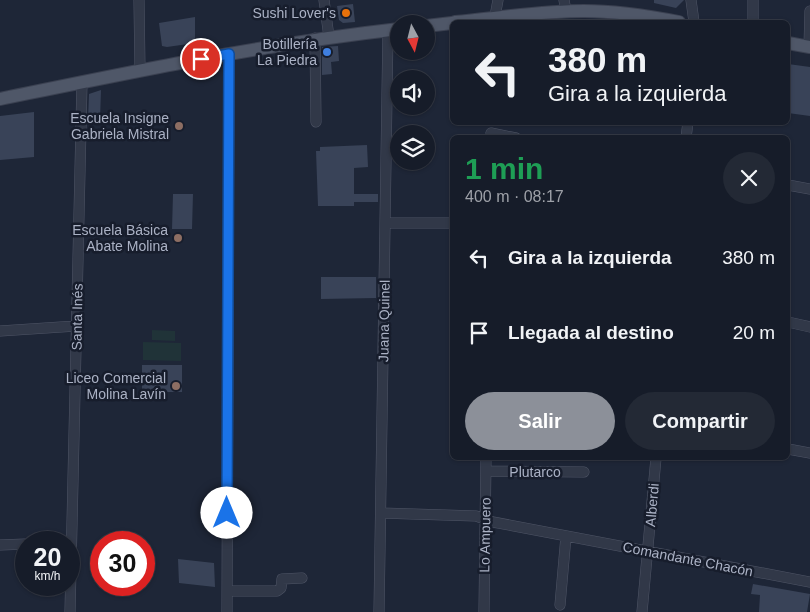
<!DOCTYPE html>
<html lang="es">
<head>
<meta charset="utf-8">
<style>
	body { margin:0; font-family:Helvetica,sans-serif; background:#232935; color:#f1f3f6; height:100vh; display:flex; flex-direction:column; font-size:19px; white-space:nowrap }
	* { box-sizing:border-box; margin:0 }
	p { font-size:16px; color:#9ea1a8 }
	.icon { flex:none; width:28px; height:28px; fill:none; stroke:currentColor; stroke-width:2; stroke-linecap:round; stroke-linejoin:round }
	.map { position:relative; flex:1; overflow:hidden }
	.details { position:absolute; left:450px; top:135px; width:340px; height:325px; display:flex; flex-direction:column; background:#161c29; border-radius:8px; box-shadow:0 1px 4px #0004,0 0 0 1px #353a46 }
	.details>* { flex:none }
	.guide { position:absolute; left:450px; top:20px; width:340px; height:105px; border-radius:8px; box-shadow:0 1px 4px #0004,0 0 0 1px #353a46; background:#161c29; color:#f1f3f6; overflow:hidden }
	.needle { width:32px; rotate:173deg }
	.fabs { position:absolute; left:390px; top:15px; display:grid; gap:10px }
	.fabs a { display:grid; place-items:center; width:45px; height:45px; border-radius:50%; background:#161c29; box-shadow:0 1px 4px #0004,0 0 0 1px #353a46; font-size:25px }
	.speed { position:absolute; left:15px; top:531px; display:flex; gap:10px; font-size:25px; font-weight:700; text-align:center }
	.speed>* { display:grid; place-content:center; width:65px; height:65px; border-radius:50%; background:#161c29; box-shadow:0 1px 4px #0004,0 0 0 1px #353a46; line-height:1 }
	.speed small { font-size:12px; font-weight:400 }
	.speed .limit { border:8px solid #d22; background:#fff; color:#111 }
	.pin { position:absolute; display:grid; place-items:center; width:42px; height:42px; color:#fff; margin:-21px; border:2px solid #fff; border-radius:50%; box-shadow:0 1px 5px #0007 }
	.me { position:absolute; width:55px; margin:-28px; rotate:0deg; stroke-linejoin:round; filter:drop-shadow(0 0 4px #0008) }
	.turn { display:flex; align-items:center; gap:18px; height:105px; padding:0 15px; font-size:22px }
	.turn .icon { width:65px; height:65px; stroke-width:2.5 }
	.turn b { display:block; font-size:35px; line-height:42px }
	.round { display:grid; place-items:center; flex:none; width:52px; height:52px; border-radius:26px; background:#232935 }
	.headline { display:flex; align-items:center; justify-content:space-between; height:85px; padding:0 15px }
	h1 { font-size:30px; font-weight:700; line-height:38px; color:#1e9e55 }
	.action { display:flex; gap:10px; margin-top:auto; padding:10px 15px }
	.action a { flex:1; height:58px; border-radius:30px; background:#8c9099; color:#fff; font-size:20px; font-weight:700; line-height:58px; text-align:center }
	.action a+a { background:#232935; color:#f1f3f6 }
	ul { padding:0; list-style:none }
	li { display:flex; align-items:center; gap:15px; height:75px; padding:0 15px }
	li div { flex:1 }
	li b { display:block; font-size:19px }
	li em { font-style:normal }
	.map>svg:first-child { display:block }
</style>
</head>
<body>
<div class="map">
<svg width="810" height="612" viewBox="0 0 810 612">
	<rect width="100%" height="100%" fill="#1e2637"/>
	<!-- green -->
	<path fill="#203338" d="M152,330L175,331V341L152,340Z
		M143,342L181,343V361L143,360Z"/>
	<!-- building -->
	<path fill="#394358" d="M654,0H684L676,8L654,3Z
		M353,4L355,22L343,23L339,20L337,6Z
		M195,17V43L167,47L162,46L159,23Z
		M338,46L339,61L331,62L332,74L322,75V47Z
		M788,64L810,67V116L788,113Z
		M101,90L100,120H88L89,94Z
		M34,112V157L0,160V116Z
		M367,145L368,167L354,168V194H378V202H354V206H318L316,151H320V147Z
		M173,194H193L192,229H172Z
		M321,277H376V298L321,299Z
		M142,365H182V392H142Z
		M178,559L214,563L215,587L179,583Z
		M753,584L810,594L807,612H759L760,595L751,594Z"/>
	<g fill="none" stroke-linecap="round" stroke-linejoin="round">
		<!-- minor casing -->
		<g stroke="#4f5566" stroke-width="11">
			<path id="minor" d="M139,0L140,70
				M324,0L329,37
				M564,0L566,11
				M691,0L694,22
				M494,22L498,0
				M753,22V0
				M315,38L316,122
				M809,47L810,11
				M491,133L516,138
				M686,138L688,122
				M788,185L810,189
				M385,223H452
				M788,322L810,327
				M0,331L76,326
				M788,449L810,453
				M486,471L584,472
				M381,513L476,516L493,522L810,582
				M58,542H71
				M0,545L26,544
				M227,591H277L281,588L282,579L302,578
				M560,605L566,536
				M70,612L82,82
				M227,612L229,54
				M379,612L388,30
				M484,612L486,458
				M642,612L656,458"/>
		</g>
		<!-- major casing -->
		<g stroke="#3b4151" stroke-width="14">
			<path id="major" d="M455,22C498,18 541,11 584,11C617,11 648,16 679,22
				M426,26L452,23
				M788,43L810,47
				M0,99C132,72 264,44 399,29"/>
		</g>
		<!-- minor -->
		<use href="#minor" stroke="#313848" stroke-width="10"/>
		<!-- major -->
		<use href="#major" stroke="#4f5768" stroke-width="12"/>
	</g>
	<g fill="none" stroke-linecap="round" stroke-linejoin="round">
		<!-- route casing -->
		<g stroke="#114b97" stroke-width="12">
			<path id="route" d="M201,59L229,54L227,513"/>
		</g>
		<!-- route -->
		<use href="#route" stroke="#1a73e8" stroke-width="9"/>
	</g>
	<!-- markers -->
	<circle fill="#e8710a" stroke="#171d2c" stroke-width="2" cx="346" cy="13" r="5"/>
	<circle fill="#3f7fe0" stroke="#171d2c" stroke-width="2" cx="327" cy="52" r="5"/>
	<g fill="#8d6e63" stroke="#171d2c" stroke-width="2">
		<circle cx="179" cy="126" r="5"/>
		<circle cx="178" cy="238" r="5"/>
		<circle cx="176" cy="386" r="5"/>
	</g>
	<g text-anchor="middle" stroke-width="5" stroke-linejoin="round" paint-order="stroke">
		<!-- poi labels -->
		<g font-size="14" fill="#abb2c5" stroke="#171d2c" text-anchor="end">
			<text x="336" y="18">Sushi Lover's</text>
			<text x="317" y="49">Botillería<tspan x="317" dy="16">La Piedra</tspan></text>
			<text x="169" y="123">Escuela Insigne<tspan x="169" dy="16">Gabriela Mistral</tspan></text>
			<text x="168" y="235">Escuela Básica<tspan x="168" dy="16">Abate Molina</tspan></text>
			<text x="166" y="383">Liceo Comercial<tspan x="166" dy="16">Molina Lavín</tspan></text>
		</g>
		<!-- street labels -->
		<g font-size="14" fill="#abb2c5" stroke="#171d2c">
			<text transform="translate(77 317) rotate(-89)" y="5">Santa Inés</text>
			<text transform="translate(384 321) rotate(-89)" y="5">Juana Quinel</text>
			<text x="535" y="477">Plutarco</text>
			<text transform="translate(652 505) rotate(-85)" y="5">Alberdi</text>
			<text transform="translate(485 535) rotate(-89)" y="5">Lo Ampuero</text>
			<text transform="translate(688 559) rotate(11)" y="5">Comandante Chacón</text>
		</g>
	</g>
</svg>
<div class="fabs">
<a><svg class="needle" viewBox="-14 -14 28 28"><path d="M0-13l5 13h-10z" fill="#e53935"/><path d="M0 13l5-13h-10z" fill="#9ea1a8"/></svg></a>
<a><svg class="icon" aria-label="sound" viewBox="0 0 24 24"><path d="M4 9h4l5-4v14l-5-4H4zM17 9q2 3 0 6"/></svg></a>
<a><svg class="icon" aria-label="layers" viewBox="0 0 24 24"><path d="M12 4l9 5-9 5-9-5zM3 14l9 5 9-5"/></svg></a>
</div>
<div class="speed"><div>20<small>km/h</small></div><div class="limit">30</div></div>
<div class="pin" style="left:201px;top:59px;background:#d93025"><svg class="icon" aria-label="arrive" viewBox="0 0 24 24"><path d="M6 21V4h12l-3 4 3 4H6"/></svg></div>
<svg class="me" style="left:227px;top:513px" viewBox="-20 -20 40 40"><circle r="19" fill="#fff"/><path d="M0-13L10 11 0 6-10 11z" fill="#1a73e8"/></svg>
<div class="guide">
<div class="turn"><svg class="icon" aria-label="left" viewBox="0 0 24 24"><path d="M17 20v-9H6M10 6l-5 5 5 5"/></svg><div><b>380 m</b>Gira a la izquierda</div></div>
</div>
<section class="details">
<div class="headline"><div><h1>1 min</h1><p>400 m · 08:17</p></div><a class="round"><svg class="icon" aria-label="close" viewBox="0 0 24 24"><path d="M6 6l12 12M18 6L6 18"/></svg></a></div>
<ul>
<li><svg class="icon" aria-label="left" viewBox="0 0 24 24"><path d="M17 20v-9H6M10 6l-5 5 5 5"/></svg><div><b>Gira a la izquierda</b></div><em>380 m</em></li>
<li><svg class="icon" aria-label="arrive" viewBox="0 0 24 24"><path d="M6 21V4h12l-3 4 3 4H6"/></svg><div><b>Llegada al destino</b></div><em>20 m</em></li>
</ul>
<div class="action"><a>Salir</a><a>Compartir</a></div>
</section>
</div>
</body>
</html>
